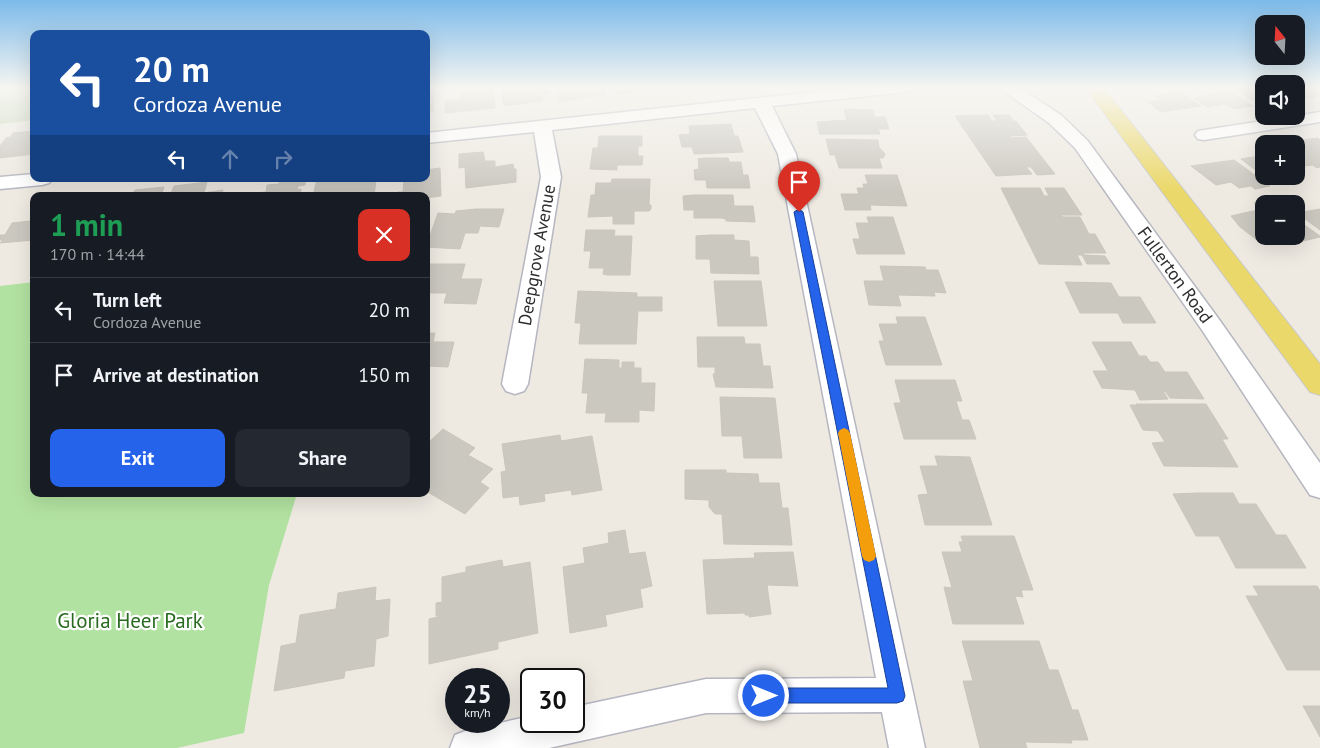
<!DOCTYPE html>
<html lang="en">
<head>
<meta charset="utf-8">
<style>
	body { margin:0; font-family:"PT Sans",sans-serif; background:#242831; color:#f1f3f6; height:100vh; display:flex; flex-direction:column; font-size:19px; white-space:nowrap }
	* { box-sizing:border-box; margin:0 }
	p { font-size:16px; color:#9ea1a6 }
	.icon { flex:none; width:28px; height:28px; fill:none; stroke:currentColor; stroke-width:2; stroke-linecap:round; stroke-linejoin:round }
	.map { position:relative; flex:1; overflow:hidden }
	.panel { position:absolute; left:30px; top:192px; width:400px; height:305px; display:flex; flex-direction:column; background:#171b24; border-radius:10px; box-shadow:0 5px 20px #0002 }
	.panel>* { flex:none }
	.hud { position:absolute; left:30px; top:30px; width:400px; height:152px; border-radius:10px; box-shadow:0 5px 20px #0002; background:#1a4fa0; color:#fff; overflow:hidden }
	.needle { width:32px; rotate:342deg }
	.buttons { position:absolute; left:1255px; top:15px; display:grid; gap:10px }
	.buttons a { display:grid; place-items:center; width:50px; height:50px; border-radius:10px; background:#171b24; box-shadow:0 5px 20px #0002; font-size:25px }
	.speed { position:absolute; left:445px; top:668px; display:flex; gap:10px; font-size:25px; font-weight:700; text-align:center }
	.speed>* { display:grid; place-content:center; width:65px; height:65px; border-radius:50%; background:#171b24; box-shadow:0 5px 20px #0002; line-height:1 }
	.speed small { font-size:12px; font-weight:400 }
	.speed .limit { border:2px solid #111; border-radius:8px; background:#fff; color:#111 }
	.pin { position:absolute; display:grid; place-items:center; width:42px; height:42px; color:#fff; margin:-51px -21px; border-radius:50% 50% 50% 0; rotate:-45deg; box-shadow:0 0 5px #0007 }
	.pin .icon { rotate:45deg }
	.me { position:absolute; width:55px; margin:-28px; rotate:90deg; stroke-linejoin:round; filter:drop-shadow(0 0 4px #0008) }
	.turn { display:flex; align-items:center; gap:18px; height:105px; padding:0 20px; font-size:22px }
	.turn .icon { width:65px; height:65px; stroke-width:2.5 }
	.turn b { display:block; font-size:35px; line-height:42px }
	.lanes { display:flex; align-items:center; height:48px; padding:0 20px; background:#0003; justify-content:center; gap:25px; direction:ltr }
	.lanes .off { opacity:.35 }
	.round { display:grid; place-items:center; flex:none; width:52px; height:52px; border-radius:10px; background:#242831 }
	.headline { display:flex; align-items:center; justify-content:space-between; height:85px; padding:0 20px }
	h1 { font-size:30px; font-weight:700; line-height:38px; color:#1e9e55 }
	.primary-button { display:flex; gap:10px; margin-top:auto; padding:10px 20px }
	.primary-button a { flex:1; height:58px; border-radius:10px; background:#2563eb; color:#fff; font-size:20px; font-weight:700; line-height:58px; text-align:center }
	.primary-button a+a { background:#242831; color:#f1f3f6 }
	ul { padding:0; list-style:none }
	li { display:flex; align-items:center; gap:15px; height:65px; padding:0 20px; border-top:1px solid #363941 }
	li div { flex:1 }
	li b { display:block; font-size:19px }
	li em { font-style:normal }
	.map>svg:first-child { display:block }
</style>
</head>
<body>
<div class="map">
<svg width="1320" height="748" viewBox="0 0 1320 748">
	<rect width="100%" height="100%" fill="#eeeae2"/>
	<!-- green -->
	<path fill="#b2e2a1" d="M34,282V494H297L269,585L244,733L177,748H0V286Z"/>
	<!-- cemetery -->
	<path fill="#c5d7b9" d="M0,87H34V120L0,124Z"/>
	<!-- building -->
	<path fill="#cac8bf" stroke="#cac6bb" d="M513,87H548L549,94H542L543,101L504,106L501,88Z
		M556,87H604L606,94L559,102Z
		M613,87H653L654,89L616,95Z
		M671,87H700L672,90Z
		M1231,87H1264V103L1259,104Z
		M1296,87H1320V91L1315,92L1319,95L1316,97L1301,98L1296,95Z
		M486,88H493L495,108L445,113V101L461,99L460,93L486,90Z
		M1227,89L1253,106L1235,109L1225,104L1207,107L1194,98L1218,93L1215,91Z
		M426,92H433V112H426Z
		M1180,92L1201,106L1161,112L1148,102L1161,100L1154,96Z
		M844,109L873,110L874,117H885L889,129H878L880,134H820L817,122L847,120Z
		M988,115L992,121H997L993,115H1009L1013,120L999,121H1016L1027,135L1010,136L1011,138L1026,137L1055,174L1037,175L1031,167H1026L1032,174L996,176L955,116Z
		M731,124L734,136H738L743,152L694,154L692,147H682L679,135L690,134L689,126Z
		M34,131V154L0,158V146L6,138L10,137L13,133Z
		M599,136H642V146H638V156H643L642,165H617V170L590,169L593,148H598Z
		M1318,138L1320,140V167L1317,168L1307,161L1312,165L1306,166L1299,161L1302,160L1296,156V144L1277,143Z
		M826,139L878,140L879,147L885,154L883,158H879L882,168H839L835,155H830Z
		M1264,150V170L1257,171L1241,159L1260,156L1258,154H1261L1257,151Z
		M483,152L485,161H495V167L513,164L514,169H516V182L466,188L465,167L459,168V154Z
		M705,158H728L729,162H741L743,175H748L750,188H707L706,180H695L694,170L699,169L698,159Z
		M1234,160L1270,186L1255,189L1251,186L1239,188L1231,182L1216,185L1191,166Z
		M440,168L441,196L426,198V196H413V195L398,196V192H403L404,179H426V170Z
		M865,175H897L907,206L870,205L871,210H845L841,194H859L857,188H864L863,184H868Z
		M280,179H306L305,185L298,186L297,190L301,189L300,194L295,196H241L242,194L266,192L267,185L279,184Z
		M317,179H360V182L376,180L374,196H313Z
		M612,179H650L649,205H651V209L649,211H634V224H613V216L588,217L591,195H595L596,183H611Z
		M207,182L204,193L223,190L221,196H170L174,186Z
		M164,187L161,196H132L135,190Z
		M1001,188H1040L1044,196H1049L1045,188H1064L1082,215H1061L1063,217H1080L1089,234H1095L1106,253H1083L1084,255L1105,256L1110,264H1087L1082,255H1077L1082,265L1039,264Z
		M693,195H733L734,206H753L755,222L726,221V219L721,218H694V210H684L683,196Z
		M1271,200L1277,204H1264V236H1279L1257,240L1240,227L1231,216L1262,209L1254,203Z
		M476,209H504L499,227L480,226L478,233H465L460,249L426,247L438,213L455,214L456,211Z
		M1320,209V230L1297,213Z
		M34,217V240L0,243L3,240H0V235H5L12,223L30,221Z
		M867,217H893L905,254H857L853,239H860L856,223H869Z
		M1296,219L1320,236V237L1299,242L1292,236H1296Z
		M586,230H615L614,236H632L630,275H607L603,274L604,268H589L591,251H584Z
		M710,235H734V240L749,241L750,257H758L759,274L711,273L710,259H696V236Z
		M426,264H465L461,279H482L476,304L444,303L447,293H426Z
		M880,266L925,267L926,270H938L946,293L934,292L935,296L898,295L901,306L869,305L864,281H884Z
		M714,281H761L767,326H718Z
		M1065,282L1111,283L1119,297H1140L1156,323H1123L1118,313H1080Z
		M578,291L637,293V297H662V311H638L636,344H579L581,323H575Z
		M896,317H925L942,365H886L879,341H884L879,324H898Z
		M426,333H435L433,342H454L448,367L426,366Z
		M697,337H744L745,344H760L763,366H770L773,388L716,387L713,374H715V367H698Z
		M1092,342H1131L1139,356H1146L1150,362H1158L1165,372H1187L1204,399L1170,398L1165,391H1163L1168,399L1140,400L1135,390L1102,388L1093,371H1108Z
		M585,359L619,360V368H622V362H634V368H641V383H655L654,411L639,410V422H605L606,413H586L588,393H582Z
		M895,380H955L962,401H956L962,420H969L976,439H904L894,403H901Z
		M720,397L775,398L782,458H744L742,436H722Z
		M1136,404H1206L1228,439H1222L1238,467L1164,466L1152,443L1165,442L1158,431L1143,430L1130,405H1137Z
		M443,429L475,448L468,455L493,469L480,482L489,488L465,514L426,491V445Z
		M560,435L561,441L592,436L602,490L572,495L571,490L544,494L545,501L520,505L519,496L503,498L501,472L506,471L502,444Z
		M935,456L970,457L992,525H925L918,495L928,494L920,466H938Z
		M685,470H726V473L758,474L759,483H779L782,508H788L792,545L724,544L722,514H715L709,507V500L685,499Z
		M1198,493H1233L1239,504H1256L1276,535H1286L1306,568H1236L1219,536H1196L1173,494Z
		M625,530L629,554L645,552L652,586L640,589L643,607L605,615L607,626L570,633L563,567L585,563L583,548L609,543L608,533Z
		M961,536H1014L1033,590H1021L1023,597L1015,596L1024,624H953L944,587L952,588L942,552H962L959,542H963Z
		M793,552L798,586L767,585L771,614L749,617V615H745V613L707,614L703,560L755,558L754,553Z
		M502,560L503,567L530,562L538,633L498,642V649L429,664V619L442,616H436V603L442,602V577L466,572V567Z
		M1253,586H1317L1320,591V670H1287L1246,596H1259Z
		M376,587L375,601L390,599L388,636L376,639L374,666L345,671L344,678L274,691L281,646L296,643L300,615L336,609L338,593Z
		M962,641H1039L1049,670H1058L1072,710H1078L1088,740H1071L1072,743L1025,742L1027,748H980L963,681H973Z
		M1303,706H1320V737Z"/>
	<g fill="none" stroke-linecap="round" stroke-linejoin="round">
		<!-- street casing -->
		<g stroke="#b5b6c0" stroke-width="3">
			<path id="street" d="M861,87H914L912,90L906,92L772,106L796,154L925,748H889L882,712L706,713L549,748H450L455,735L468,730L531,716V721H574V707L706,679L876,678L778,154L755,108L552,130L561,177L528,384L524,391L515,394L506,391L502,384L541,177L534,132L426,143V133Z
				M998,87H1017L1023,90L1061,115L1087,140L1218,318L1320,463V498L1310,495L1202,330L1075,148L1049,123Z
				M1320,112V122L1204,140L1198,139L1195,135L1198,131L1204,130Z
				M34,174V179H52L49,183L42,185L0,189V177Z"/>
		</g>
		<!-- primary casing -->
		<g stroke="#c9c9c9" stroke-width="2">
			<path id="primary" d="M1085,87H1103L1320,364V395L1310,392Z"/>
		</g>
		<!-- street -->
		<use href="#street" fill="#fff" fill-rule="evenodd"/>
		<!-- primary -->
		<use href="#primary" fill="#ebd86a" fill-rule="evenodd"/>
	</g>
	<!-- sky -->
	<linearGradient id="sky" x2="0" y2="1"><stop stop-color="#7cbae9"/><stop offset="0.46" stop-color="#f7f6f2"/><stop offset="1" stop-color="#f7f6f2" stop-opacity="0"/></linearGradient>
	<rect width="1320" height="191" fill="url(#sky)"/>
	<!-- route -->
	<path fill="#2563eb" stroke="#184099" d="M799,209L803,212L905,696L903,701L897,703H764L758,701L756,696L758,690L764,688H888L794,212Z"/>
	<!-- slow -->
	<path fill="#f59e0b" d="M844,428L848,430L850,433L876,556L874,560L869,562L864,560L862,556L838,433L840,430Z"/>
	<g text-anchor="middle" stroke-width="4.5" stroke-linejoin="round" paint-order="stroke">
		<!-- street labels -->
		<g font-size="18" fill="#2e2e2e" stroke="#fff">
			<text transform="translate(537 255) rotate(-80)" y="6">Deepgrove Avenue</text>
			<text transform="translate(1175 275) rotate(54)" y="6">Fullerton Road</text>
		</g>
		<!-- near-park labels -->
		<g font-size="21" fill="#286a1f" stroke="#fff">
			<text x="130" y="628">Gloria Heer Park</text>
		</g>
	</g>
</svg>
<div class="buttons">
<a><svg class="needle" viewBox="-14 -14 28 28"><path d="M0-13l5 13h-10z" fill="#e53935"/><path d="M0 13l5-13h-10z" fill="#9ea1a6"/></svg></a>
<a><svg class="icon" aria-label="sound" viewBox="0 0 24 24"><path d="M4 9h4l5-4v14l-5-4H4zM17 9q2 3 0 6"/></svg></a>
<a>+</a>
<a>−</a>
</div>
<div class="speed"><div>25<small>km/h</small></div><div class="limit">30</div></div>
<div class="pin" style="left:799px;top:212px;background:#d93025"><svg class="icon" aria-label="arrive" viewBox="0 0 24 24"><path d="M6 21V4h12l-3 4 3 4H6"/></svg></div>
<svg class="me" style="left:764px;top:696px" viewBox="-20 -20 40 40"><circle r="17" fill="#2563eb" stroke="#fff" stroke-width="3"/><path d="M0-11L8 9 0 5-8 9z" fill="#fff"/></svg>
<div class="hud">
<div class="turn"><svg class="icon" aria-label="left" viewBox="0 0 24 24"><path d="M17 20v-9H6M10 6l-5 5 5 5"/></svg><div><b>20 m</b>Cordoza Avenue</div></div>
<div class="lanes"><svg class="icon" aria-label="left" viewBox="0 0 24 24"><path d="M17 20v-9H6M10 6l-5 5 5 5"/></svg><svg class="icon off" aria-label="ahead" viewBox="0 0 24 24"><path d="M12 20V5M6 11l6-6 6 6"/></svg><svg class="icon off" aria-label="right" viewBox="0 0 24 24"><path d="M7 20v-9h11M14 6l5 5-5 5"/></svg></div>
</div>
<section class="panel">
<div class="headline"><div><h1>1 min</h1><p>170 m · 14:44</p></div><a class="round" style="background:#d93025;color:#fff"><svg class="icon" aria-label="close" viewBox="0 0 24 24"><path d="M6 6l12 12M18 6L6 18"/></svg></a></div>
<ul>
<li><svg class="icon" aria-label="left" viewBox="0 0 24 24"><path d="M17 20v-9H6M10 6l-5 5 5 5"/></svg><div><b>Turn left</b><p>Cordoza Avenue</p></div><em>20 m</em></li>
<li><svg class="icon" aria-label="arrive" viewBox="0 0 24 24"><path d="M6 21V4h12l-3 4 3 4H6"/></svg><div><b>Arrive at destination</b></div><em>150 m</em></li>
</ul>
<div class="primary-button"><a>Exit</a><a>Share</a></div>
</section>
</div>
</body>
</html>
